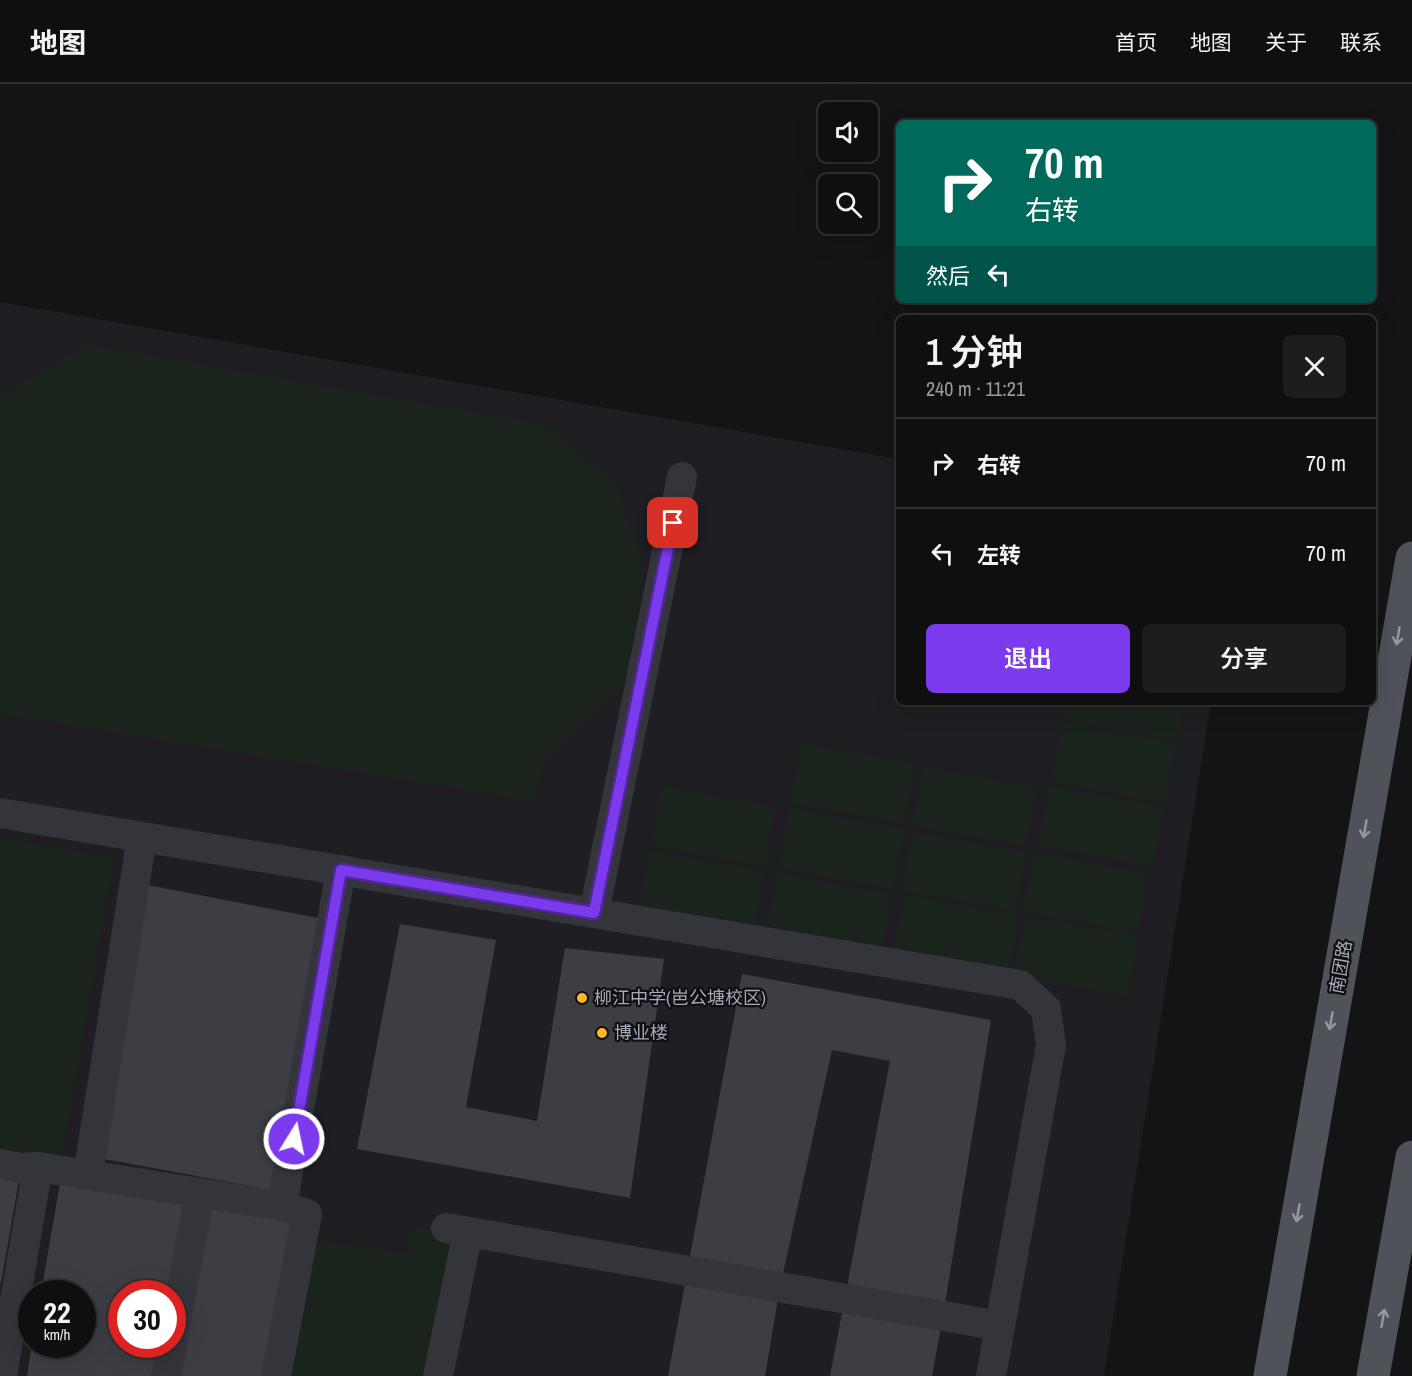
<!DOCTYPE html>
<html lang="zh">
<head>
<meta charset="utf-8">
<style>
	body { margin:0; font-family:"Archivo Narrow","Noto Sans SC",sans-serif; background:#1d1d1e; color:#f1f3f6; height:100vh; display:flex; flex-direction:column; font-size:22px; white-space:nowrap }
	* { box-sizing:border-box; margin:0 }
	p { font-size:20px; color:#9b9c9f }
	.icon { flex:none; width:33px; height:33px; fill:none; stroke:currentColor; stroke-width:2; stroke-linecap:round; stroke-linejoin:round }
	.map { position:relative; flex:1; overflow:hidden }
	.panel { position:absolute; left:896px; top:231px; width:480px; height:390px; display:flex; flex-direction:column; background:#0f0f10; border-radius:9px; box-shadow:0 6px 24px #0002,0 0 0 2px #2f2f30 }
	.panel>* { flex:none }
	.banner { position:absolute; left:896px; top:36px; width:480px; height:183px; border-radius:9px; box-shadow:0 6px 24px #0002,0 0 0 2px #2f2f30; background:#00695c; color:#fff; overflow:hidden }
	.buttons { position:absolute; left:818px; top:18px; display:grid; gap:12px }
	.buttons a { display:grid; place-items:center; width:60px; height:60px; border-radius:9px; background:#0f0f10; box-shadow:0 6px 24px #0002,0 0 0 2px #2f2f30; font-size:30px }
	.speed { position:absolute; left:18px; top:1196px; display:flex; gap:12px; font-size:30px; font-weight:700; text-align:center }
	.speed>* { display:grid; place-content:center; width:78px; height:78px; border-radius:50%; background:#0f0f10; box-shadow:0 6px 24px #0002,0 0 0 2px #2f2f30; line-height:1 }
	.speed small { font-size:15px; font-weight:400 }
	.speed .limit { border:9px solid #d22; background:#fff; color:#111 }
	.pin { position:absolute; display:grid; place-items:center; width:51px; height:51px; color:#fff; margin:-26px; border-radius:12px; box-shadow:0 3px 9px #0006 }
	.me { position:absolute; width:66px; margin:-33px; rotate:10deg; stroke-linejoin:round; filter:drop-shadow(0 0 4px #0008) }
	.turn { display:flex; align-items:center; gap:21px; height:126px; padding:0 30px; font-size:27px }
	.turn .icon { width:78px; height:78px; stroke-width:2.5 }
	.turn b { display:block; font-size:42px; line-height:51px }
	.then { display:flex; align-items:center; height:57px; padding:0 30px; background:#0003; gap:12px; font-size:22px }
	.round { display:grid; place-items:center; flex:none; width:63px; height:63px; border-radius:9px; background:#1d1d1e }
	.overview { display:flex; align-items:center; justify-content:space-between; height:102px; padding:0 30px }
	h1 { font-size:36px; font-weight:600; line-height:45px }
	.action { display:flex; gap:12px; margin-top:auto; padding:12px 30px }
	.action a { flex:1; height:69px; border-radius:9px; background:#7c3aed; color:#fff; font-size:24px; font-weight:600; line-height:69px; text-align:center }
	.action a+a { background:#1d1d1e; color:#f1f3f6 }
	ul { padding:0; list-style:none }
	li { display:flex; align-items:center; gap:18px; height:90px; padding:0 30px; border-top:2px solid #2f2f30 }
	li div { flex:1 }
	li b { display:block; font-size:22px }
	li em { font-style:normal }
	header { display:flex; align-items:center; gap:36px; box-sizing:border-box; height:84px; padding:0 30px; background:#0f0f10; border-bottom:2px solid #2f2f30 }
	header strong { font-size:28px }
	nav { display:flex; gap:33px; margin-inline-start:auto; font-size:21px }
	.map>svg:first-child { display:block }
</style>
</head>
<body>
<header>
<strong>地图</strong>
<nav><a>首页</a><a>地图</a><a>关于</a><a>联系</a></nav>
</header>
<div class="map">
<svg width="1412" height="1292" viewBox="0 0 1412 1292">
	<rect width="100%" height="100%" fill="#141416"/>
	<!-- built -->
	<path fill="#1f1f23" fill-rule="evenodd" d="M0,218L898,375V618H1211L1104,1292H0ZM32,1209H82V1260H32ZM122,1209H172V1260H122Z"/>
	<!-- green -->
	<path fill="#1b241c" d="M86,260L543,340L616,398L644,484L626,598L543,678L536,718L0,630V312Z
		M1065,618H1183L1176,656L1062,635Z
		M1062,639L1176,659L1165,719L1051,698Z
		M801,659L915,680L904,739L790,719Z
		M923,683L1037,703L1026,762L912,742Z
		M661,702L775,722L765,782L651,762Z
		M1049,702L1164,723L1153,782L1039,762Z
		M789,724L904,745L893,805L779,784Z
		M912,748L1026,768L1016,827L902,807Z
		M0,754L114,773L62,1074L0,1063Z
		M649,767L764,787L753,849L638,828Z
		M1034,769L1148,789L1138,849L1023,828Z
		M777,789L891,810L881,870L767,849Z
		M904,811L1019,831L1008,891L893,870Z
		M1025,832L1139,852L1128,912L1014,892Z
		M411,1141L461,1147L432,1292H283L310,1155L406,1169Z"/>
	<!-- building -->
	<path fill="#3d3e43" d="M137,799L323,835L272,1106L88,1072Z
		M400,840L496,856L466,1023L537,1037L565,864L664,875L630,1114L357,1065Z
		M742,890L991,936L943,1232L932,1292H830L890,977L832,966L780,1203L765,1292H668Z
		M0,1080L21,1084L1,1199H0Z
		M62,1087L193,1108L172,1209H122V1260H165L160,1292H27L32,1260H82V1209H41Z
		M205,1110L302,1130L271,1292H171Z"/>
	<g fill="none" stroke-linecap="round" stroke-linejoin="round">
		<!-- minor -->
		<path stroke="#34353b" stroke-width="30" d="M0,729L1020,901L1046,925L1051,961L991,1292
			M594,829L682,393
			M0,1080L21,1084L38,1083L282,1122L341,786
			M88,1091L142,753
			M446,1144L1000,1242
			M172,1257L200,1109
			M2,1292L38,1083
			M166,1292L172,1260
			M276,1292L307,1130L282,1122
			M438,1292L468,1148"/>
		<!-- major -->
		<path stroke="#50525a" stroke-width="33" d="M1270,1292L1412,474
			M1373,1292L1412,1073"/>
	</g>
	<!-- one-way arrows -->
	<defs><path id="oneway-shaft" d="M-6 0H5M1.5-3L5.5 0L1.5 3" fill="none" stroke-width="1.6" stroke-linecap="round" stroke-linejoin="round" transform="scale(1.5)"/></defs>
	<g stroke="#9398a4">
		<use href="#oneway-shaft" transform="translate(1398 552) rotate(100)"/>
		<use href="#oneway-shaft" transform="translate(1365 745) rotate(100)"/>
		<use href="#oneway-shaft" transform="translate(1331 937) rotate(100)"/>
		<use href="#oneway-shaft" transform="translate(1298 1129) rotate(100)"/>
		<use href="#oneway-shaft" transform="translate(1383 1234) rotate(-80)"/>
	</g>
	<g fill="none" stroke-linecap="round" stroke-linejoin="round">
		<!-- route casing -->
		<g stroke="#51269a" stroke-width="15">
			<path id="route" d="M294,1055L341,786L594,829L673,439"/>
		</g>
		<!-- route -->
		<use href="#route" stroke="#7c3aed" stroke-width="10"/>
	</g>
	<!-- markers -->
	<g fill="#ffb622" stroke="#0f0f11" stroke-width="2">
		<circle cx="582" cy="914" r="6"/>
		<circle cx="602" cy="949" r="6"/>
	</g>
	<g text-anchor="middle" stroke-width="4.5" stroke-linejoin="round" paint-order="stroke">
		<!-- street labels -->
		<g font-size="18" fill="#a4aab7" stroke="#0f0f11">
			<text transform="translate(1341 883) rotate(-80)" y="6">南团路</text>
		</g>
		<!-- poi labels -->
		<g font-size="18" fill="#a4aab7" stroke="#0f0f11" text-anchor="start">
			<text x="594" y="920">柳江中学(岜公塘校区)</text>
			<text x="614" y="955">博业楼</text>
		</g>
	</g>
</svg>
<div class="buttons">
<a><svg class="icon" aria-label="sound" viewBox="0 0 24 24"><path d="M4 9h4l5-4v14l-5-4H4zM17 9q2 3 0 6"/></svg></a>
<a><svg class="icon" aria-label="search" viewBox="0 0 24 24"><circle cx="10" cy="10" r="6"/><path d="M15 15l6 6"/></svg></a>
</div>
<div class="speed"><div>22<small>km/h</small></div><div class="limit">30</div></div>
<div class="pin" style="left:673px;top:439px;background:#d93025"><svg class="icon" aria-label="arrive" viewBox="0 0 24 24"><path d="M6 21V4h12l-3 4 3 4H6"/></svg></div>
<svg class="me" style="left:294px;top:1055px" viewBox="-20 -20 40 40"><circle r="17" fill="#7c3aed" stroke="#fff" stroke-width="3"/><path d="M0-11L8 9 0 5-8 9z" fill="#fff"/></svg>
<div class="banner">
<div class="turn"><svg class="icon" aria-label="right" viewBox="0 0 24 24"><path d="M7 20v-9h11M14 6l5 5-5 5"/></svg><div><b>70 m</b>右转</div></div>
<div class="then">然后<svg class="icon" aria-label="left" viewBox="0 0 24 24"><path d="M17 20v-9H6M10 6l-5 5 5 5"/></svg></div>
</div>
<section class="panel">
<div class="overview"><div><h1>1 分钟</h1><p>240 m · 11:21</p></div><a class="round"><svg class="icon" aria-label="close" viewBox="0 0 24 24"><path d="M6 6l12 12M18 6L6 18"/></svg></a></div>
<ul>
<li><svg class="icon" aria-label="right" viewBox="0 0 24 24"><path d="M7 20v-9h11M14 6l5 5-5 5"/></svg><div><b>右转</b></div><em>70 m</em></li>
<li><svg class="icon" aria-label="left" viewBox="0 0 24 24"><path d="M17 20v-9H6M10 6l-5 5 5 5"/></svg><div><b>左转</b></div><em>70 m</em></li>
</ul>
<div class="action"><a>退出</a><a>分享</a></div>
</section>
</div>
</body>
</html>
